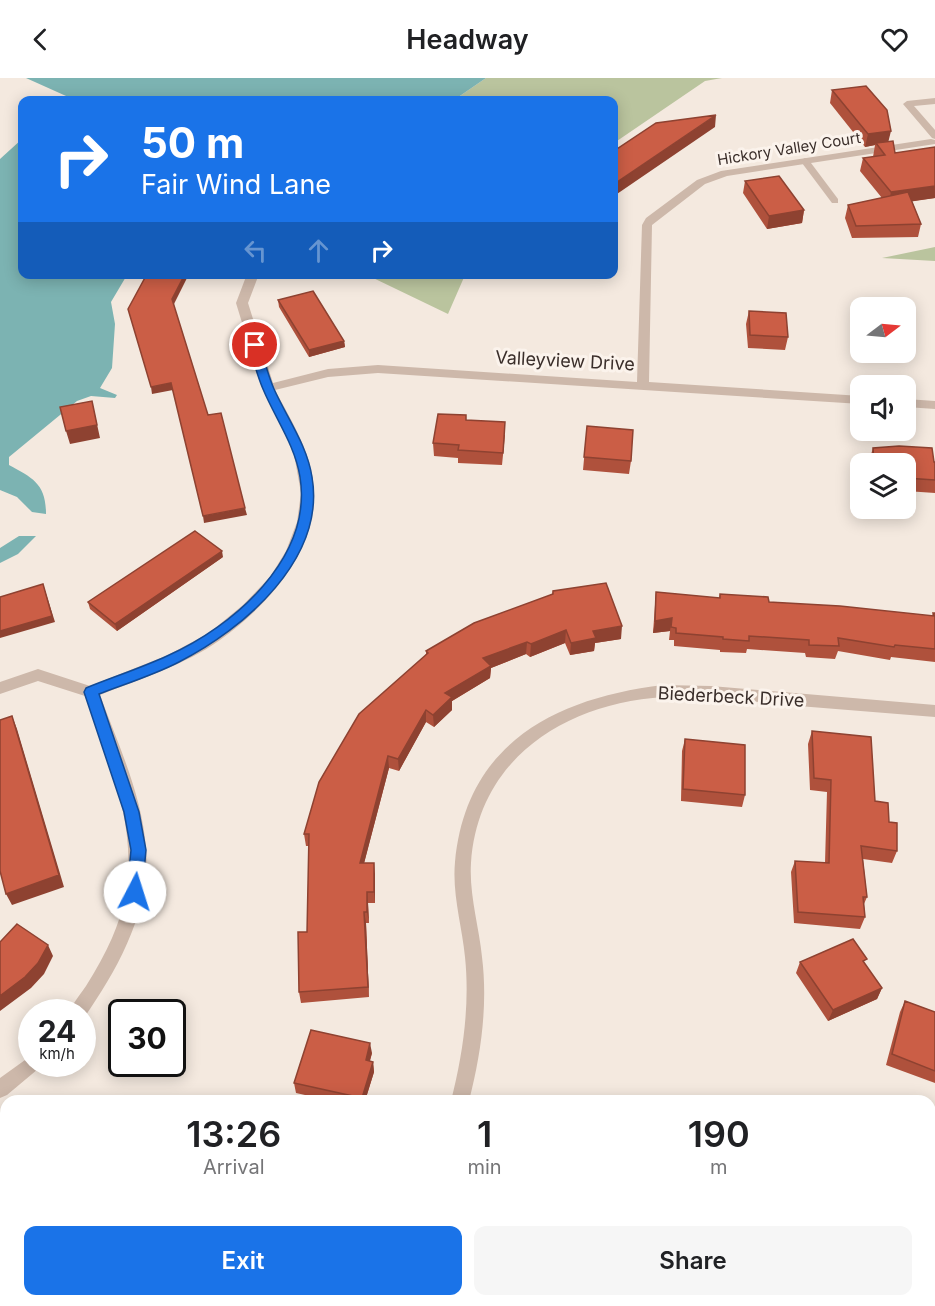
<!DOCTYPE html>
<html lang="en">
<head>
<meta charset="utf-8">
<style>
	body { margin:0; font-family:Inter,sans-serif; background:#f6f6f6; color:#202124; height:100vh; display:flex; flex-direction:column; font-size:22px; white-space:nowrap }
	* { box-sizing:border-box; margin:0 }
	p { font-size:20px; color:#757577 }
	.icon { flex:none; width:33px; height:33px; fill:none; stroke:currentColor; stroke-width:2; stroke-linecap:round; stroke-linejoin:round }
	.map { position:relative; flex:1; overflow:hidden }
	.panel { position:absolute; left:0px; top:1017px; width:936px; height:212px; display:flex; flex-direction:column; background:#fff; border-radius:18px 18px 0 0; box-shadow:0 3px 15px #0003 }
	.panel>* { flex:none }
	.top-card { position:absolute; left:18px; top:18px; width:600px; height:183px; border-radius:12px; box-shadow:0 3px 15px #0003; background:#1a73e8; color:#fff; overflow:hidden }
	.needle { width:39px; rotate:74deg }
	.fabs { position:absolute; left:850px; top:219px; display:grid; gap:12px }
	.fabs a { display:grid; place-items:center; width:66px; height:66px; border-radius:12px; background:#fff; box-shadow:0 3px 15px #0003; font-size:30px }
	.speed { position:absolute; left:18px; top:921px; display:flex; gap:12px; font-size:30px; font-weight:700; text-align:center }
	.speed>* { display:grid; place-content:center; width:78px; height:78px; border-radius:50%; background:#fff; box-shadow:0 3px 15px #0003; line-height:1 }
	.speed small { font-size:15px; font-weight:400 }
	.speed .limit { border:3px solid #111; border-radius:9px; background:#fff; color:#111 }
	.pin { position:absolute; display:grid; place-items:center; width:51px; height:51px; color:#fff; margin:-26px; border:3px solid #fff; border-radius:50%; box-shadow:0 2px 6px #0007 }
	.me { position:absolute; width:66px; margin:-33px; rotate:5deg; stroke-linejoin:round; filter:drop-shadow(0 0 4px #0008) }
	.turn { display:flex; align-items:center; gap:21px; height:126px; padding:0 24px; font-size:27px }
	.turn .icon { width:78px; height:78px; stroke-width:2.5 }
	.turn b { display:block; font-size:42px; line-height:51px }
	.lanes { display:flex; align-items:center; height:57px; padding:0 24px; background:#0003; justify-content:center; gap:30px; direction:ltr }
	.lanes .off { opacity:.35 }
	.eta { display:flex; justify-content:space-evenly; align-items:center; height:102px; text-align:center }
	.eta b { font-size:36px; font-weight:600; line-height:42px }
	.cta { display:flex; gap:12px; margin-top:auto; padding:12px 24px }
	.cta a { flex:1; height:69px; border-radius:12px; background:#1a73e8; color:#fff; font-size:24px; font-weight:600; line-height:69px; text-align:center }
	.cta a+a { background:#f6f6f6; color:#202124 }
	header { display:flex; justify-content:space-between; align-items:center; height:78px; padding:0 24px; background:#fff; font-size:27px; font-weight:600 }
	.map>svg:first-child { display:block }
</style>
</head>
<body>
<header><svg class="icon" aria-label="back" viewBox="0 0 24 24"><path d="M15 5l-7 7 7 7"/></svg>Headway<svg class="icon" aria-label="heart" viewBox="0 0 24 24"><path d="M12 20l-8-8c-3-5 5-10 8-4 3-6 11-1 8 4z"/></svg></header>
<div class="map">
<svg width="935" height="1228" viewBox="0 0 935 1228">
	<rect width="100%" height="100%" fill="#f4e9df"/>
	<!-- green -->
	<path fill="#bac49e" d="M486,0H722L705,3L614,65V22H454Z
		M935,169V183L882,180Z
		M367,197H465L448,236Z"/>
	<!-- water -->
	<path fill="#7cb3b2" d="M26,0H486L454,22H75Z
		M22,61V196L127,197L111,224L115,246L112,290L100,310L117,317L115,320L91,318L77,323L9,379V387C33,400 46,406 46,436L32,434L17,419L0,412V81Z
		M19,458H36L18,476L0,485V470Z"/>
	<g fill="none" stroke-linecap="round" stroke-linejoin="round">
		<!-- service -->
		<path fill="#cdb8aa" fill-rule="evenodd" d="M935,20V26L914,28L935,52V61L932,60L903,26L907,23Z
			M805,80L808,81L838,121V125H832L802,85L800,83Z"/>
		<!-- minor -->
		<path fill="#cdb8aa" fill-rule="evenodd" d="M931,61L935,62V66L727,98L705,106L652,147L649,304L861,318V326L378,295L328,299L275,312C292,344 313,377 314,413C317,474 266,529 220,562C185,587 139,601 100,617C118,666 142,717 146,770C151,832 118,891 84,940H82V934H69C73,925 80,917 86,908C96,892 105,876 112,860C150,773 114,700 85,618L38,603L0,616V604L38,591L90,608L168,577L209,555L243,527L270,499L286,473L297,444L301,415L293,371L262,310L236,225L247,196H259L248,225L273,305L328,291L378,287L637,304L642,147L646,140L697,102L721,93Z
			M906,321L935,323V331L906,329Z
			M663,607L711,608L935,627V639C885,635 836,631 786,627C746,623 705,616 664,619C566,625 478,680 471,785C469,817 479,848 482,879C488,927 481,976 469,1023H451C463,976 470,927 465,879C462,848 452,816 455,784C466,665 556,620 663,607Z
			M32,977V986H41L38,991L7,1017L0,1020V1000Z
			M395,1222H415L413,1228H393Z"/>
	</g>
	<!-- wall -->
	<path fill="#af513c" d="M832,12L888,63L895,75L935,69V120L912,123L921,146L918,159L852,160L845,140L848,127L882,120L860,93L863,80L873,79L875,67L865,69L830,25Z
		M745,103L804,132L802,145L767,151L743,115Z
		M278,222L344,263L345,269L309,279L279,229Z
		M749,233L788,259L785,272L748,270L746,246Z
		M466,342L505,357L502,387L458,385V380L434,378L433,365Z
		M587,348L631,383L629,396L583,392Z
		M873,370L935,384V415L906,413V386H869V383Z
		M223,479L117,553L90,531L88,524Z
		M553,513L621,561L595,565L594,573L570,577L565,565L530,579L526,576L491,590L490,600L452,623V632L434,649L426,644L399,693L389,690L364,785L375,796V825H368L369,845H366L369,919L301,925L299,914L307,854L309,768H306L304,756L426,576V573L552,516Z
		M656,514L719,520L720,516L769,524L932,538L933,535H935V584L891,579L890,582L838,573L835,581L806,579L805,575L747,571L746,575L720,574V572L674,568V562H669L670,553L653,555L655,527Z
		M812,653L875,723L889,744L897,773L892,785L863,781L867,819L864,826L865,839L860,851L794,845L791,794L795,783L825,785L827,714L810,712L808,666Z
		M685,661L745,717L742,729L681,723L682,673Z
		M800,884L882,910L877,921L828,943L796,895Z
		M905,923L935,934V1005L886,987L900,934Z
		M372,975L370,983L373,984L374,994L365,1023H332L296,1015L294,1005Z
		M930,1107L935,1108V1156L930,1155Z
		M693,1222H780L834,1228H693Z"/>
	<!-- shaded-wall -->
	<path fill="#8e4231" d="M716,37L715,49L614,118V106Z
		M891,53L888,65H876L875,67L865,69L868,56Z
		M935,108V120L888,127L891,114Z
		M804,132L802,145L767,151L769,138Z
		M185,196H189L173,228L172,221Z
		M344,263L345,269L309,279V272Z
		M171,305L173,312L152,316L151,309Z
		M92,323L100,360L70,366L66,353Z
		M245,430L247,437L204,445L203,438Z
		M222,473L223,479L117,553L115,546Z
		M43,506L55,544L0,560V553Z
		M672,540L670,553L653,555L655,543Z
		M622,548L621,561L595,565L594,573L570,577L571,565L593,553Z
		M566,552L565,565L530,579L531,566Z
		M527,564L526,576L491,590L490,600L452,623V632L434,649L433,637L445,615L483,580Z
		M426,632V644L399,693L398,681Z
		M12,638L17,651L64,809L12,827L6,816Z
		M388,678L389,690L361,797L360,785Z
		M374,785L375,796V825L374,814Z
		M367,814L368,825L369,845L367,834Z
		M364,834L366,845L369,919L368,909Z
		M48,867L53,878L44,896L31,910L0,933V918Z
		M882,910L877,921L828,943L833,932Z
		M370,965L372,975L367,992L366,982Z
		M373,984L374,994L365,1023H362V1020Z"/>
	<!-- building -->
	<path fill="#cb5e46" stroke="#8e4231" stroke-width="1.5" d="M866,8L887,32L891,53L868,56L832,12Z
		M716,37L614,106V73L656,45Z
		M893,63L895,75L935,69V108L891,114L863,80L885,77L876,65Z
		M779,98L804,132L769,138L745,103Z
		M908,114L921,146L856,148L848,127Z
		M147,196H185L172,221L208,337L221,335L245,430L203,438L171,305L151,309L128,231Z
		M313,213L344,263L309,272L278,222Z
		M749,233L786,235L788,259L750,257Z
		M92,323L97,347L66,353L60,329Z
		M438,336L466,337V342L505,344L503,375L458,372L459,367L433,365Z
		M587,348L633,352L631,383L584,379Z
		M899,368L932,370L934,384H935V402L906,400V386H874L873,370Z
		M195,453L222,473L115,546L88,524Z
		M606,505L622,548L593,553L596,560L571,565L566,552L531,566L527,564L483,580L491,588L445,615L452,619L433,637L426,632L398,681L388,678L360,785H374V814H367V834H364L368,909L299,914L298,854H307L309,756H304L319,704L359,636L428,575L426,573L474,545L553,516V513Z
		M43,506L52,538L0,553V519Z
		M656,514L720,520V516L768,519L769,524L840,528L934,538L933,535H935V571L895,567L894,569L838,560L839,568L809,567V562L749,558V563L723,561V559L676,555V550L671,549L672,540L655,543Z
		M12,638L59,797L6,816L0,793V642Z
		M812,653L871,659L875,723L888,725L889,744L897,745V773L861,768L867,819H863L865,839L798,834L795,783L829,785L831,702L814,700Z
		M685,661L745,667V717L683,711Z
		M17,846L48,867L38,885L25,899L0,918V864Z
		M853,861L867,881L863,883L882,910L833,932L800,884Z
		M905,923L935,934V993L892,976Z
		M311,952L370,965L366,982L373,984L362,1020L294,1005Z
		M930,1107L935,1108V1146H930Z
		M488,1222H539L577,1228H487Z
		M698,1222H780L834,1228H698Z"/>
	<!-- route -->
	<path fill="#1a73e8" stroke="#114b97" stroke-width="1.5" d="M255,264L260,267C264,282 268,297 274,311C287,340 307,367 312,399C326,481 244,551 179,584C154,597 125,606 99,616L139,734L146,772L142,814L140,819L135,820L129,819L127,814L131,772L124,734L84,614L86,610C113,599 141,590 167,578C233,549 313,480 300,399C295,367 275,340 263,311C257,297 253,282 249,267Z"/>
	<g text-anchor="middle" stroke-width="6" stroke-linejoin="round" paint-order="stroke">
		<!-- far-street labels -->
		<g font-size="15" fill="#3a2e2a" stroke="#fbf3ec">
			<text transform="translate(789 71) rotate(-9)" y="5">Hickory Valley Court</text>
		</g>
		<!-- street labels -->
		<g font-size="18" fill="#3a2e2a" stroke="#fbf3ec">
			<text transform="translate(565 283) rotate(3)" y="6">Valleyview Drive</text>
			<text transform="translate(731 619) rotate(3)" y="6">Biederbeck Drive</text>
		</g>
	</g>
</svg>
<div class="fabs">
<a><svg class="needle" viewBox="-14 -14 28 28"><path d="M0-13l5 13h-10z" fill="#e53935"/><path d="M0 13l5-13h-10z" fill="#757577"/></svg></a>
<a><svg class="icon" aria-label="sound" viewBox="0 0 24 24"><path d="M4 9h4l5-4v14l-5-4H4zM17 9q2 3 0 6"/></svg></a>
<a><svg class="icon" aria-label="layers" viewBox="0 0 24 24"><path d="M12 4l9 5-9 5-9-5zM3 14l9 5 9-5"/></svg></a>
</div>
<div class="speed"><div>24<small>km/h</small></div><div class="limit">30</div></div>
<div class="pin" style="left:255px;top:267px;background:#d93025"><svg class="icon" aria-label="arrive" viewBox="0 0 24 24"><path d="M6 21V4h12l-3 4 3 4H6"/></svg></div>
<svg class="me" style="left:135px;top:814px" viewBox="-20 -20 40 40"><circle r="19" fill="#fff"/><path d="M0-13L10 11 0 6-10 11z" fill="#1a73e8"/></svg>
<div class="top-card">
<div class="turn"><svg class="icon" aria-label="right" viewBox="0 0 24 24"><path d="M7 20v-9h11M14 6l5 5-5 5"/></svg><div><b>50 m</b>Fair Wind Lane</div></div>
<div class="lanes"><svg class="icon off" aria-label="left" viewBox="0 0 24 24"><path d="M17 20v-9H6M10 6l-5 5 5 5"/></svg><svg class="icon off" aria-label="ahead" viewBox="0 0 24 24"><path d="M12 20V5M6 11l6-6 6 6"/></svg><svg class="icon" aria-label="right" viewBox="0 0 24 24"><path d="M7 20v-9h11M14 6l5 5-5 5"/></svg></div>
</div>
<section class="panel">
<div class="eta">
<div><b>13:26</b><p>Arrival</p></div>
<div><b>1</b><p>min</p></div>
<div><b>190</b><p>m</p></div>
</div>
<div class="cta"><a>Exit</a><a>Share</a></div>
</section>
</div>
</body>
</html>
